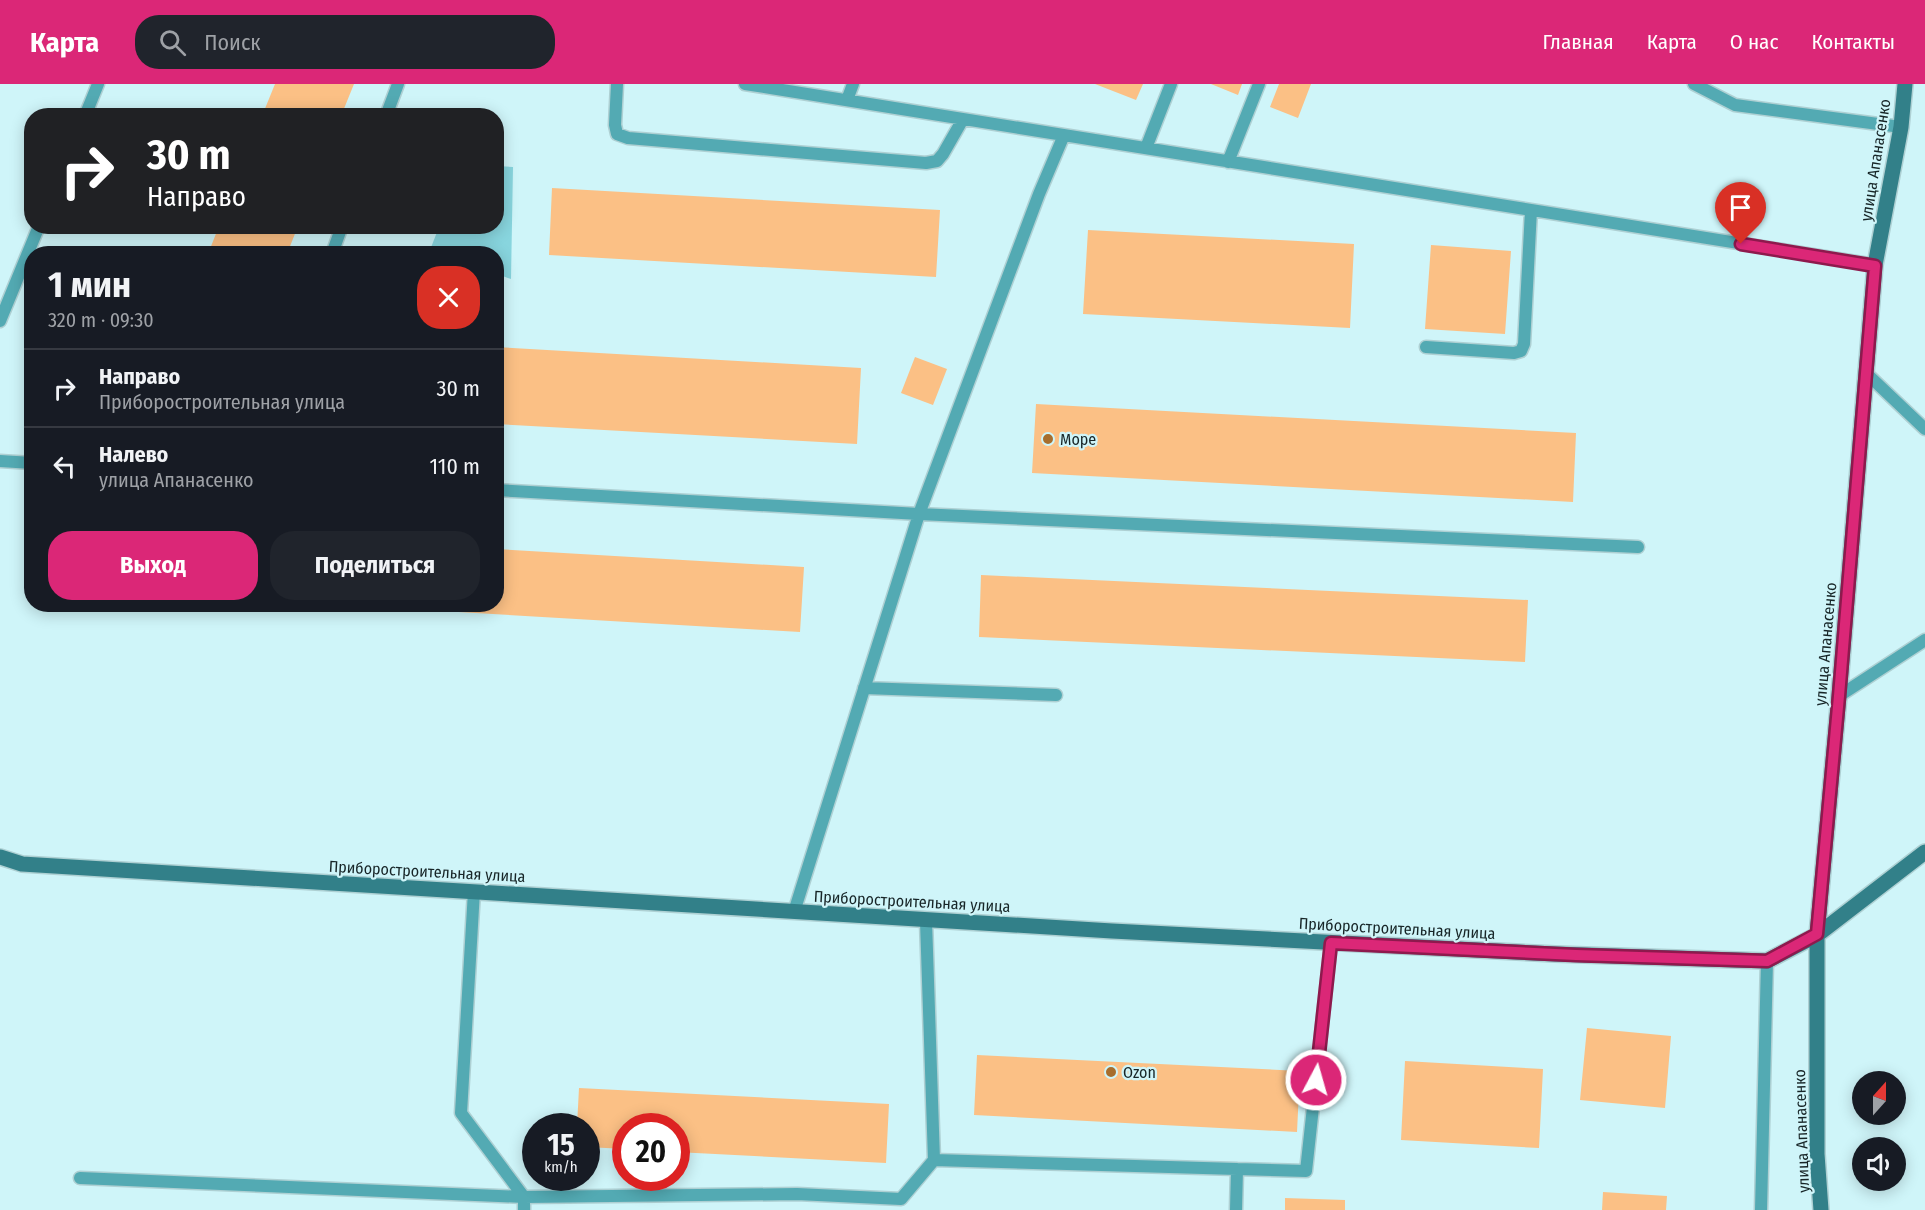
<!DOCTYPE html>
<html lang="ru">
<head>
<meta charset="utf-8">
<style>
	body { margin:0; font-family:"Fira Sans Condensed",sans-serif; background:#20242c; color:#f1f3f6; height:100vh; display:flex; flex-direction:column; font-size:22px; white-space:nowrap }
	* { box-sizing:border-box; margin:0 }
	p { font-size:20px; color:#9ea1a6 }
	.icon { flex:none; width:33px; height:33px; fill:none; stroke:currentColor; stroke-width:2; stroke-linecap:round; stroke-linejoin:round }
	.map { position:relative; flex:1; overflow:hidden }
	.drawer { position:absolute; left:24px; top:162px; width:480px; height:366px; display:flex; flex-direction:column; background:#171b24; border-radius:24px; box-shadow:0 3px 15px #0003 }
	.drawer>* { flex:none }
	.banner { position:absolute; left:24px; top:24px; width:480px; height:126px; border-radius:24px; box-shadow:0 3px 15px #0003; background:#202124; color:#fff; overflow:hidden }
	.needle { width:39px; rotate:21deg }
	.fabs { position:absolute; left:1852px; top:987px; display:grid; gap:12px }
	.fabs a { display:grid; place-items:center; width:54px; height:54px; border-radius:50%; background:#171b24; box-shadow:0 3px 15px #0003; font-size:30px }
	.speed { position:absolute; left:522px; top:1029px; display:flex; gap:12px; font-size:30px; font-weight:700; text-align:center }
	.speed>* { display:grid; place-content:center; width:78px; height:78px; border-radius:50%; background:#171b24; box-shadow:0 3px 15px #0003; line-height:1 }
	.speed small { font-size:15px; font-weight:400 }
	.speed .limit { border:9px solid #d22; background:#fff; color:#111 }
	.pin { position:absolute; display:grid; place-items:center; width:51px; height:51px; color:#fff; margin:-62px -26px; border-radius:50% 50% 50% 0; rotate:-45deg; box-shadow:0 0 6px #0007 }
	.pin .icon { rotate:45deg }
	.me { position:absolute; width:66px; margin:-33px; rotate:6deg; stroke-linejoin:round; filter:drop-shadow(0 0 4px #0008) }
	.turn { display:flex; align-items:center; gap:21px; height:126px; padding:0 24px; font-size:27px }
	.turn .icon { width:78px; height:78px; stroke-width:2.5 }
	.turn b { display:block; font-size:42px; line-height:51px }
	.round { display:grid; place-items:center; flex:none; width:63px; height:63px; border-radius:24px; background:#20242c }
	.headline { display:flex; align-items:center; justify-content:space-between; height:102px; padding:0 24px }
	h1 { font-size:36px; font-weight:700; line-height:45px }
	.button { display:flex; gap:12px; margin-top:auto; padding:12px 24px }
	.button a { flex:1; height:69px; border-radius:24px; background:#db2777; color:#fff; font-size:24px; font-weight:700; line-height:69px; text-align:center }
	.button a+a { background:#20242c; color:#f1f3f6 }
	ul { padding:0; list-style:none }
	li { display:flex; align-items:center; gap:18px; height:78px; padding:0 24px; border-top:2px solid #363941 }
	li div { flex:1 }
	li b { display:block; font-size:22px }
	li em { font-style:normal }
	header { display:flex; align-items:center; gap:36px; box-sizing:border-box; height:84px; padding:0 30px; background:#db2777; color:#fff }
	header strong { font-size:28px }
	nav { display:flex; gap:33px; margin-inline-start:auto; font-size:21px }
	.search { width:420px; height:54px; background:#20242c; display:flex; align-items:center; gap:15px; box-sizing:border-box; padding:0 21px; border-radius:24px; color:#9ea1a6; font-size:22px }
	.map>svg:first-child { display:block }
</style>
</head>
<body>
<header>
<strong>Карта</strong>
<div class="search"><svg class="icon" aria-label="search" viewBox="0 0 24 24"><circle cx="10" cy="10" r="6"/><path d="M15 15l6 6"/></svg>Поиск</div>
<nav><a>Главная</a><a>Карта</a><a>О нас</a><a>Контакты</a></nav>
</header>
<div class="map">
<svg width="1925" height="1126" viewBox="0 0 1925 1126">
	<rect width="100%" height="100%" fill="#cff5f9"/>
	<!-- green -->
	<path fill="#88d5de" d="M497,82L513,83L511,195L497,190L496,170H439L430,166L439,143L496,142Z"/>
	<!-- building -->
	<path fill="#fbc085" d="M275,0H354L341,32H262Z
		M1095,0H1143L1136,16Z
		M1211,0H1242L1238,11Z
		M1279,0H1311L1298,34L1270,23Z
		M552,104L940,126L936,193L549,171Z
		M219,142H298L287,170H208Z
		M1088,146L1354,160L1350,244L1083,230Z
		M1431,161L1511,167L1505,250L1425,245Z
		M496,263L861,284L857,360L496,340Z
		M915,273L947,285L933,321L901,309Z
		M1036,320L1576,349L1573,418L1032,389Z
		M30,433L32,434V503H26Z
		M496,465L804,483L800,548L407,525V520H496Z
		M981,491L1528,516L1525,578L979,553Z
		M1587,944L1671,952L1665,1024L1580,1016Z
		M977,971L1300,987L1297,1048L974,1031Z
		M1405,977L1543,985L1539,1064L1401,1056Z
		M579,1004L889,1020L886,1079L676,1068V1042H626V1065L586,1063V1042H577Z
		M1603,1108L1667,1112L1666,1126H1602Z
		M1285,1114L1345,1116V1126H1285Z"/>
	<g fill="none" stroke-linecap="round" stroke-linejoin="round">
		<!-- lane casing -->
		<g stroke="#aed0d3" stroke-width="15">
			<path id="lane" d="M617,0L615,41L617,50L628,54L926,79L937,77L943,70L963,35
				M745,0L1875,181
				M1694,0L1735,21L1901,43
				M847,16L853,0
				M85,32L98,0
				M386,32L398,0
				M1146,64L1171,0
				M1228,78L1259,0
				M332,170L342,142
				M0,237L39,142
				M1426,263L1514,269L1521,267L1524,260L1531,126
				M1865,288L1925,345
				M0,377L32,379
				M496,406L919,430L1638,463
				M864,604L1056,611
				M1839,612L1925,556
				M474,807L461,1029L524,1113V1126
				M794,828L919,430L1039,110L1064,51
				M926,837L934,1076L1237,1085
				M80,1094L524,1113L797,1110L901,1115L934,1076
				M1236,1126L1237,1085L1306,1087L1331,859
				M1761,1126L1767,877"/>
		</g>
		<!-- secondary casing -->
		<g stroke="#aed0d3" stroke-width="18">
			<path id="secondary" d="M0,773L22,780L1112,847L1555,870L1767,877L1817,851L1925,768
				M1821,1126L1817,1070V851L1839,612L1875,181L1901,43L1905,0"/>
		</g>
		<!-- lane -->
		<use href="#lane" stroke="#53aab3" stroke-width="12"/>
		<!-- secondary -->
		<use href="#secondary" stroke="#328089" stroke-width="15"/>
	</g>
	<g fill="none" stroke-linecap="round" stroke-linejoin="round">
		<!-- route casing -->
		<g stroke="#8e194d" stroke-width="15">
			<path id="route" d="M1316,996L1331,859L1576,871L1767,877L1817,850L1839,612L1875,182L1741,160"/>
		</g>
		<!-- route -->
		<use href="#route" stroke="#db2777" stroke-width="10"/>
	</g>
	<!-- markers -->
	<g fill="#a76e2d" stroke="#cff5f9" stroke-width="2">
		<circle cx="1048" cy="355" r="6"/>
		<circle cx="1111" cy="988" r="6"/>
	</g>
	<g text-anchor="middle" stroke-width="4.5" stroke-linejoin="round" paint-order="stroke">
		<!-- street labels -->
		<g font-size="16" fill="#172527" stroke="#cff5f9">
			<text transform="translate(1875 76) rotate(-81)" y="6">улица Апанасенко</text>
			<text transform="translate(1825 560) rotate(-85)" y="6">улица Апанасенко</text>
			<text transform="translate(427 787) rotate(3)" y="6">Приборостроительная улица</text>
			<text transform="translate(912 817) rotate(3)" y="6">Приборостроительная улица</text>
			<text transform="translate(1397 844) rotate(3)" y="6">Приборостроительная улица</text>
			<text transform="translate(1801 1047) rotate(-92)" y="6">улица Апанасенко</text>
		</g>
		<!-- poi labels -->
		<g font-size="16" fill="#172527" stroke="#cff5f9" text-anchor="start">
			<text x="1060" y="361">Море</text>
			<text x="1123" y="994">Ozon</text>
		</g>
	</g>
</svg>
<div class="fabs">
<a><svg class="needle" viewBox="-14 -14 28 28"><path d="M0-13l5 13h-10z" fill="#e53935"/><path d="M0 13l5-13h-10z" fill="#9ea1a6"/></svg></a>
<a><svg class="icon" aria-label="sound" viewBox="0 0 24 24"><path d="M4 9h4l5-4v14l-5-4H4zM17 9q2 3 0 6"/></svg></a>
</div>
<div class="speed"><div>15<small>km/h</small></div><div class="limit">20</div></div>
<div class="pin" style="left:1741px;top:160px;background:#d93025"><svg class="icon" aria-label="arrive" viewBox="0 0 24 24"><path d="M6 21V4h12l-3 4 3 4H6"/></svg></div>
<svg class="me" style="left:1316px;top:996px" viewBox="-20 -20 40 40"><circle r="17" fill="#db2777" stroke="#fff" stroke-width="3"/><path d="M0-11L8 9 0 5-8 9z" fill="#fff"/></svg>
<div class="banner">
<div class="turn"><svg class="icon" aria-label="right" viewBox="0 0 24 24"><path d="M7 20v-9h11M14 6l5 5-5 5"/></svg><div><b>30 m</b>Направо</div></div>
</div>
<section class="drawer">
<div class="headline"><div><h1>1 мин</h1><p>320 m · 09:30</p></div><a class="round" style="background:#d93025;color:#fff"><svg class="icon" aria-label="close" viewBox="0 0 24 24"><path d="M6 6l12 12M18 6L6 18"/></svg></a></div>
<ul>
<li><svg class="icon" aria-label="right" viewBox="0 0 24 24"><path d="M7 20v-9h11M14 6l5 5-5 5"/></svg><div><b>Направо</b><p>Приборостроительная улица</p></div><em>30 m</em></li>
<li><svg class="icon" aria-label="left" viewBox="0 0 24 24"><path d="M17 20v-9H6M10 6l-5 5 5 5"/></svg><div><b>Налево</b><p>улица Апанасенко</p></div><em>110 m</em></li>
</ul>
<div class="button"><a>Выход</a><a>Поделиться</a></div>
</section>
</div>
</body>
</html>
